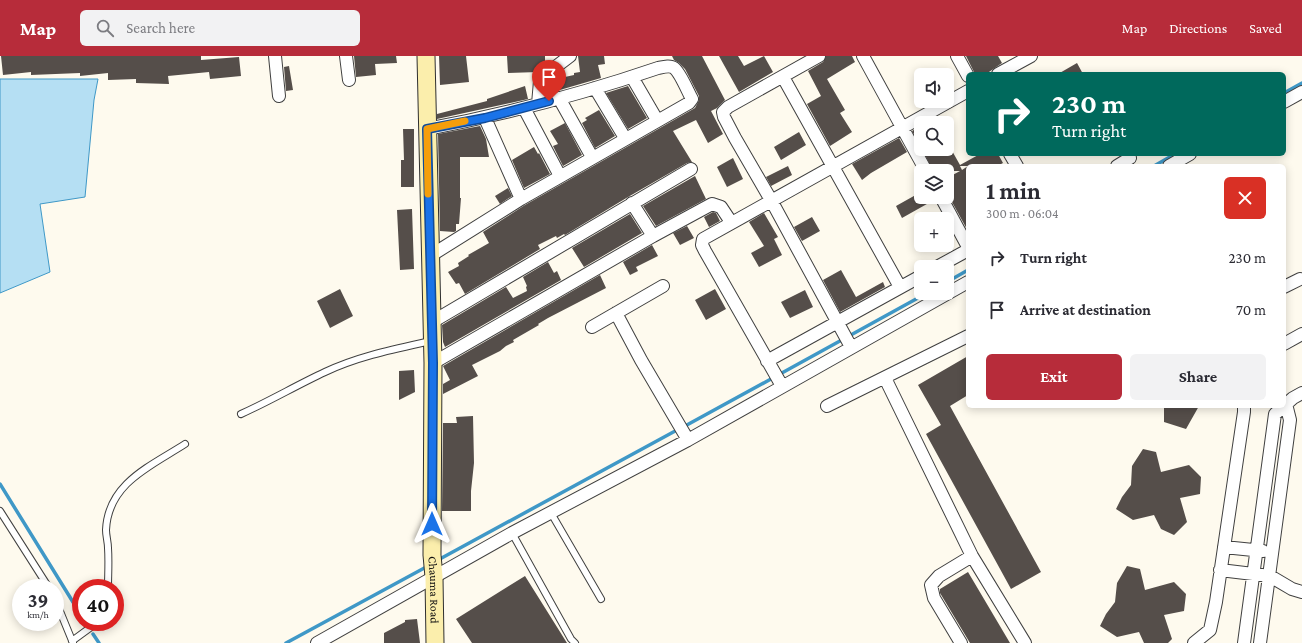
<!DOCTYPE html>
<html lang="en">
<head>
<meta charset="utf-8">
<style>
	body { margin:0; font-family:"Crimson Pro",serif; background:#f2f2f3; color:#2b2b33; height:100vh; display:flex; flex-direction:column; font-size:15px; white-space:nowrap }
	* { box-sizing:border-box; margin:0 }
	p { font-size:13px; color:#7c7c81 }
	.icon { flex:none; width:22px; height:22px; fill:none; stroke:currentColor; stroke-width:2; stroke-linecap:round; stroke-linejoin:round }
	.map { position:relative; flex:1; overflow:hidden }
	.side { position:absolute; left:966px; top:108px; width:320px; height:244px; display:flex; flex-direction:column; background:#fff; border-radius:6px; box-shadow:0 2px 10px #0003 }
	.side>* { flex:none }
	.guide { position:absolute; left:966px; top:16px; width:320px; height:84px; border-radius:6px; box-shadow:0 2px 10px #0003; background:#00695c; color:#fff; overflow:hidden }
	.fabs { position:absolute; left:914px; top:12px; display:grid; gap:8px }
	.fabs a { display:grid; place-items:center; width:40px; height:40px; border-radius:6px; background:#fff; box-shadow:0 2px 10px #0003; font-size:20px }
	.speed { position:absolute; left:12px; top:523px; display:flex; gap:8px; font-size:20px; font-weight:700; text-align:center }
	.speed>* { display:grid; place-content:center; width:52px; height:52px; border-radius:50%; background:#fff; box-shadow:0 2px 10px #0003; line-height:1 }
	.speed small { font-size:10px; font-weight:400 }
	.speed .limit { border:6px solid #d22; background:#fff; color:#111 }
	.pin { position:absolute; display:grid; place-items:center; width:34px; height:34px; color:#fff; margin:-41px -17px; border-radius:50% 50% 50% 0; rotate:-45deg; box-shadow:0 0 4px #0007 }
	.pin .icon { rotate:45deg }
	.me { position:absolute; width:44px; margin:-22px; rotate:0deg; stroke-linejoin:round; filter:drop-shadow(0 0 3px #0008) }
	.turn { display:flex; align-items:center; gap:14px; height:84px; padding:0 20px; font-size:18px }
	.turn .icon { width:52px; height:52px; stroke-width:2.5 }
	.turn b { display:block; font-size:28px; line-height:34px }
	.round { display:grid; place-items:center; flex:none; width:42px; height:42px; border-radius:6px; background:#f2f2f3 }
	.overview { display:flex; align-items:center; justify-content:space-between; height:68px; padding:0 20px }
	h1 { font-size:24px; font-weight:700; line-height:30px }
	.primary-button { display:flex; gap:8px; margin-top:auto; padding:8px 20px }
	.primary-button a { flex:1; height:46px; border-radius:6px; background:#b72c3a; color:#fff; font-size:16px; font-weight:700; line-height:46px; text-align:center }
	.primary-button a+a { background:#f2f2f3; color:#2b2b33 }
	ul { padding:0; list-style:none }
	li { display:flex; align-items:center; gap:12px; height:52px; padding:0 20px }
	li div { flex:1 }
	li b { display:block; font-size:15px }
	li em { font-style:normal }
	header { display:flex; align-items:center; gap:24px; box-sizing:border-box; height:56px; padding:0 20px; background:#b72c3a; color:#fff }
	header strong { font-size:19px }
	nav { display:flex; gap:22px; margin-inline-start:auto; font-size:14px }
	.search { width:280px; height:36px; background:#f2f2f3; display:flex; align-items:center; gap:10px; box-sizing:border-box; padding:0 14px; border-radius:6px; color:#7c7c81; font-size:15px }
	.map>svg:first-child { display:block }
</style>
</head>
<body>
<header>
<strong>Map</strong>
<div class="search"><svg class="icon" aria-label="search" viewBox="0 0 24 24"><circle cx="10" cy="10" r="6"/><path d="M15 15l6 6"/></svg>Search here</div>
<nav><a>Map</a><a>Directions</a><a>Saved</a></nav>
</header>
<div class="map">
<svg width="1302" height="587" viewBox="0 0 1302 587">
	<rect width="100%" height="100%" fill="#fefaee"/>
	<!-- water -->
	<path fill="#b5dff3" stroke="#3f98c7" d="M0,23H98L94,44L85,141L40,148L50,216L0,237Z"/>
	<g fill="none" stroke-linecap="round" stroke-linejoin="round">
		<!-- stream -->
		<path stroke="#3f98c7" stroke-width="3.5" d="M1284,37L1302,27
			M1154,110L1175,98
			M947,226L968,214
			M780,318L927,237
			M685,370L771,323
			M0,428L81,559
			M438,504L677,374
			M85,566L86,568
			M93,578L99,587
			M286,587L428,510"/>
	</g>
	<!-- building -->
	<path fill="#554e4a" d="M1,0H201V4L239,1L241,20L210,23L209,16L168,20L169,28L136,27V23L108,24V17L80,20V17L31,19V16L3,19Z
		M354,0H396L397,7L375,8L376,19L356,21Z
		M439,0H466L469,26L440,29Z
		M507,0H545V9L538,16L508,17Z
		M578,0H604L605,8L598,9L601,22L546,38L547,28L551,24L574,19V17L580,16Z
		M672,0H702L725,44L717,52L711,55L723,78L708,87L696,64L673,75L692,106L687,107L628,141L565,179L564,178L557,182L556,180L538,189L540,193L465,238L459,227L456,228L448,216L459,210L458,207L469,200L468,199L489,187L483,176L525,149L695,52L699,44V40L685,13L679,7L674,4Z
		M719,0H738L744,10L764,0L773,16L739,36Z
		M826,0H852L855,6L827,23L845,54L840,57L852,76L830,90L807,48L821,40L808,15L823,6Z
		M966,0H998L1002,7L986,18H975Z
		M1077,7L1083,18H1058Z
		M289,10L293,34L286,35L284,11Z
		M525,30L528,43L437,63V58L487,45V43Z
		M628,30L647,62L628,73L606,37Z
		M599,54L615,80L595,92L582,67L587,64L585,62Z
		M565,67L582,99L563,110L553,90L558,88L550,75Z
		M480,70L486,83L489,101H460V142H461L459,168H456V175L454,176L440,175L438,78Z
		M921,70V89H920L912,75Z
		M403,73H414V131H401V104H404Z
		M799,76L806,89L781,104L774,91Z
		M899,82L907,96L871,117L862,124L852,108Z
		M534,91L538,98L539,97L550,118L524,132L512,104Z
		M922,93H951L960,109L980,98H998L1003,107L997,110H960L962,114L968,110V175L947,137V122L960,115H933Z
		M733,102L743,123L727,131L717,111Z
		M788,110L792,119L771,130L766,121Z
		M695,120L706,143L656,170L643,150Z
		M508,132L512,140L500,148L495,140Z
		M921,136V141H934V144L902,162L896,150Z
		M412,153L414,213L400,214L397,154Z
		M713,156L716,157L720,165L709,171L704,161Z
		M764,157L778,181L774,183L782,199L759,211L751,197L764,190L749,166Z
		M630,158L642,177L584,211L572,192Z
		M812,161L820,175L802,185L794,171Z
		M687,170L694,182L680,189L673,177Z
		M652,189L658,200L636,211L638,215L630,219L623,206Z
		M548,206L554,217L557,215L561,224L445,291L443,286L442,269L506,231L513,242L527,235L526,231L527,230L523,221Z
		M841,214L856,241L883,226L885,231L840,256L823,224Z
		M600,219L606,232L548,262L538,268L539,269L513,284L514,286L506,290L500,295L472,309L478,320L443,338V328L450,324L443,310Z
		M340,233L353,260L330,272L317,245Z
		M715,233L726,253L706,264L695,244Z
		M805,234L813,251L790,262L781,246Z
		M968,300V339L950,350L1041,516L1011,533L926,378L941,369L918,329Z
		M414,314L415,336L399,344V315Z
		M1164,350H1199L1186,373L1164,366Z
		M473,360L474,407L471,435V455H442L443,367H457L456,361Z
		M1143,393L1156,396L1161,416L1189,409L1201,421L1200,438L1180,442L1187,466L1174,479L1161,473L1154,459L1133,464L1116,453L1122,441L1131,429L1132,410Z
		M1127,510L1140,513L1145,534L1174,526L1186,538L1184,555L1164,559L1172,583L1168,587H1144L1139,576L1117,581L1100,570L1106,558L1115,546L1117,527Z
		M968,516L1010,587H970L940,537V533Z
		M525,520L567,587H472L456,563Z
		M417,563L420,587H384V577L405,566V564Z"/>
	<g fill="none" stroke-linecap="round" stroke-linejoin="round">
		<!-- lane casing -->
		<g stroke="#404040" stroke-width="8">
			<path id="lane" d="M241,358C270,345 297,329 325,316C359,300 395,293 431,285
				M0,455L49,532
				M551,457L601,543
				M512,477L571,583L575,587
				M108,532C108,519 109,505 108,492C108,486 106,480 106,474C108,427 151,410 185,388
				M55,543L73,587
				M72,585L98,566"/>
		</g>
		<!-- street casing -->
		<g stroke="#404040" stroke-width="14">
			<path id="street" d="M275,0L279,40
				M346,0L349,24
				M819,0L728,51L723,56L724,61L735,82L771,144L851,291
				M863,0L926,115
				M957,0L968,20
				M998,18L1031,0
				M632,21L657,64
				M783,21L900,231
				M595,32L625,82
				M559,42L592,101
				M1284,46L1302,36
				M538,48L540,25L545,19L570,0
				M524,52L560,120
				M485,62L521,143
				M427,73C506,58 582,38 658,12C663,11 670,9 674,12C680,16 688,36 692,43L689,47L521,143L430,200
				M1010,98L1017,110
				M1117,110L1130,102
				M1169,110L1190,98
				M941,141L968,191
				M653,180L712,148L721,151L731,166
				M937,211L968,194
				M1284,231L1300,223
				M616,257L641,304L688,384
				M432,266L691,113
				M592,271L663,230
				M1284,288L1302,278
				M767,305L921,220
				M433,307L653,180L632,147
				M885,322L972,500L1025,587
				M782,330L705,195L702,189L703,183L968,35
				M827,350L968,280
				M1284,350L1293,342L1302,337
				M1224,491L1263,495
				M1220,514L1270,520L1292,533L1302,536
				M317,587L512,477L688,384L968,226
				M961,587L934,542L931,529L939,520L972,500
				M1194,587L1210,574L1216,546L1244,356V350
				M1244,587L1275,358L1284,350
				M1260,587L1290,364L1286,348"/>
		</g>
		<!-- secondary casing -->
		<g stroke="#2f2f2f" stroke-width="19">
			<g id="secondary">
				<path id="s1" d="M426,0L433,307L432,499L434,521L435,587"/>
			</g>
		</g>
		<!-- lane -->
		<use href="#lane" stroke="#fff" stroke-width="6"/>
		<!-- street -->
		<use href="#street" stroke="#fff" stroke-width="12"/>
		<!-- secondary -->
		<use href="#secondary" stroke="#fbeeac" stroke-width="17"/>
	</g>
	<g fill="none" stroke-linecap="round" stroke-linejoin="round">
		<!-- route casing -->
		<g stroke="#114b97" stroke-width="10">
			<path id="route" d="M432,468L433,307L427,73L485,62L549,45"/>
		</g>
		<!-- route -->
		<use href="#route" stroke="#1a73e8" stroke-width="7"/>
		<!-- slow -->
		<path stroke="#f59e0b" stroke-width="7" d="M428,138L427,73L465,65"/>
	</g>
	<g text-anchor="middle" stroke-width="4" stroke-linejoin="round" paint-order="stroke">
		<!-- street labels -->
		<g font-size="12" fill="#0d0d0d" stroke="#fff">
			<text dy="4" stroke="none"><textPath href="#s1" startOffset="534">Chauma Road</textPath></text>
		</g>
	</g>
</svg>
<div class="fabs">
<a><svg class="icon" aria-label="sound" viewBox="0 0 24 24"><path d="M4 9h4l5-4v14l-5-4H4zM17 9q2 3 0 6"/></svg></a>
<a><svg class="icon" aria-label="search" viewBox="0 0 24 24"><circle cx="10" cy="10" r="6"/><path d="M15 15l6 6"/></svg></a>
<a><svg class="icon" aria-label="layers" viewBox="0 0 24 24"><path d="M12 4l9 5-9 5-9-5zM3 14l9 5 9-5"/></svg></a>
<a>+</a>
<a>−</a>
</div>
<div class="speed"><div>39<small>km/h</small></div><div class="limit">40</div></div>
<div class="pin" style="left:549px;top:45px;background:#d93025"><svg class="icon" aria-label="arrive" viewBox="0 0 24 24"><path d="M6 21V4h12l-3 4 3 4H6"/></svg></div>
<svg class="me" style="left:432px;top:468px" viewBox="-20 -20 40 40"><path d="M0-17L14 15 0 8-14 15z" fill="#1a73e8" stroke="#fff" stroke-width="4"/></svg>
<div class="guide">
<div class="turn"><svg class="icon" aria-label="right" viewBox="0 0 24 24"><path d="M7 20v-9h11M14 6l5 5-5 5"/></svg><div><b>230 m</b>Turn right</div></div>
</div>
<section class="side">
<div class="overview"><div><h1>1 min</h1><p>300 m · 06:04</p></div><a class="round" style="background:#d93025;color:#fff"><svg class="icon" aria-label="close" viewBox="0 0 24 24"><path d="M6 6l12 12M18 6L6 18"/></svg></a></div>
<ul>
<li><svg class="icon" aria-label="right" viewBox="0 0 24 24"><path d="M7 20v-9h11M14 6l5 5-5 5"/></svg><div><b>Turn right</b></div><em>230 m</em></li>
<li><svg class="icon" aria-label="arrive" viewBox="0 0 24 24"><path d="M6 21V4h12l-3 4 3 4H6"/></svg><div><b>Arrive at destination</b></div><em>70 m</em></li>
</ul>
<div class="primary-button"><a>Exit</a><a>Share</a></div>
</section>
</div>
</body>
</html>
